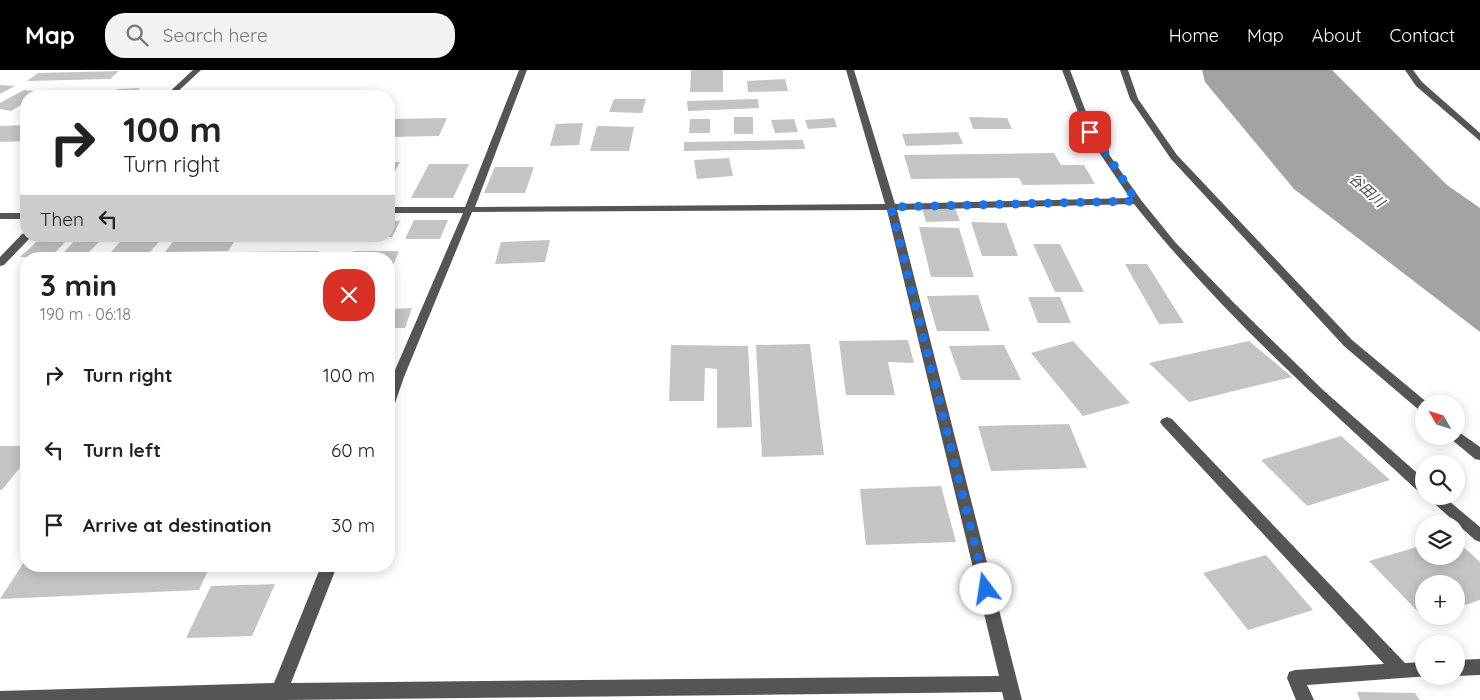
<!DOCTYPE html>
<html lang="en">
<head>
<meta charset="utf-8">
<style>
	body { margin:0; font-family:Quicksand,"Noto Sans JP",sans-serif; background:#f2f2f2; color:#222; height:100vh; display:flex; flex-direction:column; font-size:19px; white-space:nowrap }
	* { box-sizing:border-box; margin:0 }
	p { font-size:16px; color:#767676 }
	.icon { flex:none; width:28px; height:28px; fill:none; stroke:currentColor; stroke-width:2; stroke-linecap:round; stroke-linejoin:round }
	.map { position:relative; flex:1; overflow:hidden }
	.drawer { position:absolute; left:20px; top:182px; width:375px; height:320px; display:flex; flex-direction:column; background:#fff; border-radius:20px; box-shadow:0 2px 12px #0003 }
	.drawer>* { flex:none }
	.banner { position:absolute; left:20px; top:20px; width:375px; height:152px; border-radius:20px; box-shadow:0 2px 12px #0003; background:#fff; color:#222; overflow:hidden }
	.needle { width:32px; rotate:309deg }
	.fabs { position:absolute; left:1415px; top:325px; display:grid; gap:10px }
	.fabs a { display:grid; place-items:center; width:50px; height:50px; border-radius:50%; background:#fff; box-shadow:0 2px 12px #0003; font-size:25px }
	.pin { position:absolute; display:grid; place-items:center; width:42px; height:42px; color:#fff; margin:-21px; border-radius:10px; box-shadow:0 2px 8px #0006 }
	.me { position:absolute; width:55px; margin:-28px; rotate:346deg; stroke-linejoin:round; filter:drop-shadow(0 0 4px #0008) }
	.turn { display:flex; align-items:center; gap:18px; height:105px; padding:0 20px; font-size:22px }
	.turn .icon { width:65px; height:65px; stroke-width:2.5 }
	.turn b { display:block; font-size:35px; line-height:42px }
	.then { display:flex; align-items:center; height:48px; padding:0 20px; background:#0003; gap:10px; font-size:19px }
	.round { display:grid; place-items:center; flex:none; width:52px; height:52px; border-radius:20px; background:#f2f2f2 }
	.summary { display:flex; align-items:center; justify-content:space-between; height:85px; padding:0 20px }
	h1 { font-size:30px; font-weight:800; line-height:38px }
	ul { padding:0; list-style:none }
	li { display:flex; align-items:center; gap:15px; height:75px; padding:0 20px }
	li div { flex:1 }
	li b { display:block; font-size:19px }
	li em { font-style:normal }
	header { display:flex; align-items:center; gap:30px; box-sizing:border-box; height:70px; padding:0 25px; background:#000; color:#fff }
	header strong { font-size:24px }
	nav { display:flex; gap:28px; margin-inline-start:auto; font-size:18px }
	.search { width:350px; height:45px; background:#f2f2f2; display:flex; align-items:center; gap:12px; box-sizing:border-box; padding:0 18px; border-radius:20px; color:#767676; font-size:19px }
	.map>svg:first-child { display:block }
</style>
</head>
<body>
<header>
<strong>Map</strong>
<div class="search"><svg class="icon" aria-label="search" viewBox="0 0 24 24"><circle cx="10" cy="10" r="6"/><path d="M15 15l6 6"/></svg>Search here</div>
<nav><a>Home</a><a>Map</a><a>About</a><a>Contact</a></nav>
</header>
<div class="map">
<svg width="1480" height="630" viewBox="0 0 1480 630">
	<rect width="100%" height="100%" fill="#fff"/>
	<!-- water -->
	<path fill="#a3a3a3" d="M1202,0H1332L1447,115L1480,138V262L1294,119L1205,12Z"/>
	<!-- building -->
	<path fill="#c4c4c4" d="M691,0H723V22H690Z
		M119,1L110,9L27,11L38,3Z
		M785,9L788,21L748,22L747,11Z
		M0,15L15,16L0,24Z
		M140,18L133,26H112L117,19Z
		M24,20L44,22L37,26H26V32L11,41L0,39V33Z
		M67,20H88L80,26H58Z
		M614,29H646L642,43L609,42Z
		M758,29L759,38L688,41L687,31Z
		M734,47H753V64H734Z
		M969,47L1007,48L1012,59H973Z
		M447,48L439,66L389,67V49Z
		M834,48L837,57L808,59L805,50Z
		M690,49H710V63H689Z
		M794,49L798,62L775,63L771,50Z
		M583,53L579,75L550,76L556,54Z
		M26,55V71L0,72V56Z
		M597,56L634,57L629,81H590Z
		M958,62L963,74L906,76L902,64Z
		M803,70L805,79L684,81V72Z
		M1054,83L1061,95H1084L1095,114L1023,115L1019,108L911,109L904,85Z
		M729,88L733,106L697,109L694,90Z
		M389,92H400L389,113Z
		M429,94H469L453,128H411Z
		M495,97H534L525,123H484Z
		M922,138H955L960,151L926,152Z
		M414,150H448L440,169H405Z
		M389,151H400L392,167H389Z
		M971,152L1006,153L1018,186H982Z
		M919,157L959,158L974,207H931Z
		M43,166H71L51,187H20Z
		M79,166H114V167L102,169L89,182H64Z
		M125,166H164L144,189H105Z
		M177,166H238L228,181L165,182Z
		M550,170L545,192L495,194L501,172Z
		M1033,174H1060L1084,222H1055Z
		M319,181L315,189H238L243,182Z
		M353,181H399L389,206V189H349Z
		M1125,194H1147L1184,253L1159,254Z
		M978,225L990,261H937L927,226Z
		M1028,227H1060L1071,253H1038Z
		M412,238L405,258H389V239Z
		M908,270L914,293L888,292L895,325H846L839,271Z
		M1073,271L1130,333L1083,346L1031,283Z
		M1249,271L1292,307L1189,332L1149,293Z
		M810,274L824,385L762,387L756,275Z
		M671,275L748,276L752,357L717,358V299L705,298L704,331H669Z
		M1004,275L1021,310H961L949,276Z
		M1069,354L1087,398L991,401L978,356Z
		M1341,366L1390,410L1307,436L1261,390Z
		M0,376H26V390L2,420H0Z
		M941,416L956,472L866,475L860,419Z
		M1456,470L1480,492V530L1456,538V514H1424V546L1430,547L1424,548L1369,491L1424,475V486H1456Z
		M1266,485L1313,540L1248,560L1203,503Z
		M26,489V496H210L199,520L0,529Z
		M275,514L252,566L186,568L211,516Z
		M1357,622L1415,623L1420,630H1360Z"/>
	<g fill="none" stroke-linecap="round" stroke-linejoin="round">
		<!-- minor -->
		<path fill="#555" fill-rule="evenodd" d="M193,0H201L173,26H165Z
			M519,0H527L475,137L885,134L846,0H854L895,134L1130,128L1086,63L1062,0H1070L1094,63L1141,130L1175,172L1234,233L1323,320L1424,409V424L1419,422C1320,331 1218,240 1134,134L897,140L1022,630H1004L1002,622L285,630H0V621L274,613L321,496H337L291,613L999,606L887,140L472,142L404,307L395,333L394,336L389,338V316L392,307L463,143H389V137H465Z
			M1120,0H1128L1138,29L1177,85L1352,270L1429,334H1424V342L1419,340L1344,276L1171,89L1130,29Z
			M1405,0H1413L1422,12L1480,63V71L1416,16Z
			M0,143H26V149H0Z
			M26,163V166H31L30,168L4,195L0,196V187L22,164Z
			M1167,347L1172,349L1405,593L1424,592V606H1429L1307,615L1314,630H1296L1287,608L1289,602L1295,600L1384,594L1162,355L1160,352L1162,349Z
			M1456,360L1480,377V390L1475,389L1451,369L1450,366H1456Z
			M1426,426H1443L1480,457V472L1475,470Z
			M1480,589V605L1456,606V590Z"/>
	</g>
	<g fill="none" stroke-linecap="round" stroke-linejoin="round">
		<!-- route -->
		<path stroke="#1a73e8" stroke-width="9" stroke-dasharray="0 16.2" d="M986,519L891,137L1136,131L1114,95L1090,62"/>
	</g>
	<g text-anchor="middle" stroke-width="4" stroke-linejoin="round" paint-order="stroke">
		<!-- far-water labels -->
		<g font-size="14" font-style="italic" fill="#444" stroke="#fff">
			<text transform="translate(1367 120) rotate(42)" y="5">谷田川</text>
		</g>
	</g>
</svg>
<div class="fabs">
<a><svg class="needle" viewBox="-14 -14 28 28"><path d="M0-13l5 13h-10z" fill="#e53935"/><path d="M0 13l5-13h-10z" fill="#767676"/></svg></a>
<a><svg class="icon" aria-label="search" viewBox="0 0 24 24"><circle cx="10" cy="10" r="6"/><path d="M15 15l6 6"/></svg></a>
<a><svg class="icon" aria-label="layers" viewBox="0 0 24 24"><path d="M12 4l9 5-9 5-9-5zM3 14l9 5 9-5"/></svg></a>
<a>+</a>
<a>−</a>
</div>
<div class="pin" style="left:1090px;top:62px;background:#d93025"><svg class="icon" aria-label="arrive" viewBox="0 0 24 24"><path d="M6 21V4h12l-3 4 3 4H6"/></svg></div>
<svg class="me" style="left:986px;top:519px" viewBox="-20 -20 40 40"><circle r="19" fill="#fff"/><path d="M0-13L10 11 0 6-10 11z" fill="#1a73e8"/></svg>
<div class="banner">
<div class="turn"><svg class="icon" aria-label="right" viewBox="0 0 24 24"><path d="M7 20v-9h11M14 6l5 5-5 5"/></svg><div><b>100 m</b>Turn right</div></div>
<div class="then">Then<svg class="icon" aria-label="left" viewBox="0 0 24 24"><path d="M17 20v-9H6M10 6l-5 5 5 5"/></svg></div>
</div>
<section class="drawer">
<div class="summary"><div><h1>3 min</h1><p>190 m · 06:18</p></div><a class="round" style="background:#d93025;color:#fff"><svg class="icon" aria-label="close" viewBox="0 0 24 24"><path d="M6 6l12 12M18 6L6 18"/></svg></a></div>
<ul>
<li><svg class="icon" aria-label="right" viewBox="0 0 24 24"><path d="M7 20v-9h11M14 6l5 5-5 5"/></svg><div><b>Turn right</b></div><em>100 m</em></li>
<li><svg class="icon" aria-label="left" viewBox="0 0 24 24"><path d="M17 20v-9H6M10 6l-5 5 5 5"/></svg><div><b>Turn left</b></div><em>60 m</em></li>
<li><svg class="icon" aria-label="arrive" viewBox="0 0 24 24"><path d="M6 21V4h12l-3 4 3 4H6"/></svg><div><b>Arrive at destination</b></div><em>30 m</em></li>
</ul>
</section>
</div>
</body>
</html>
